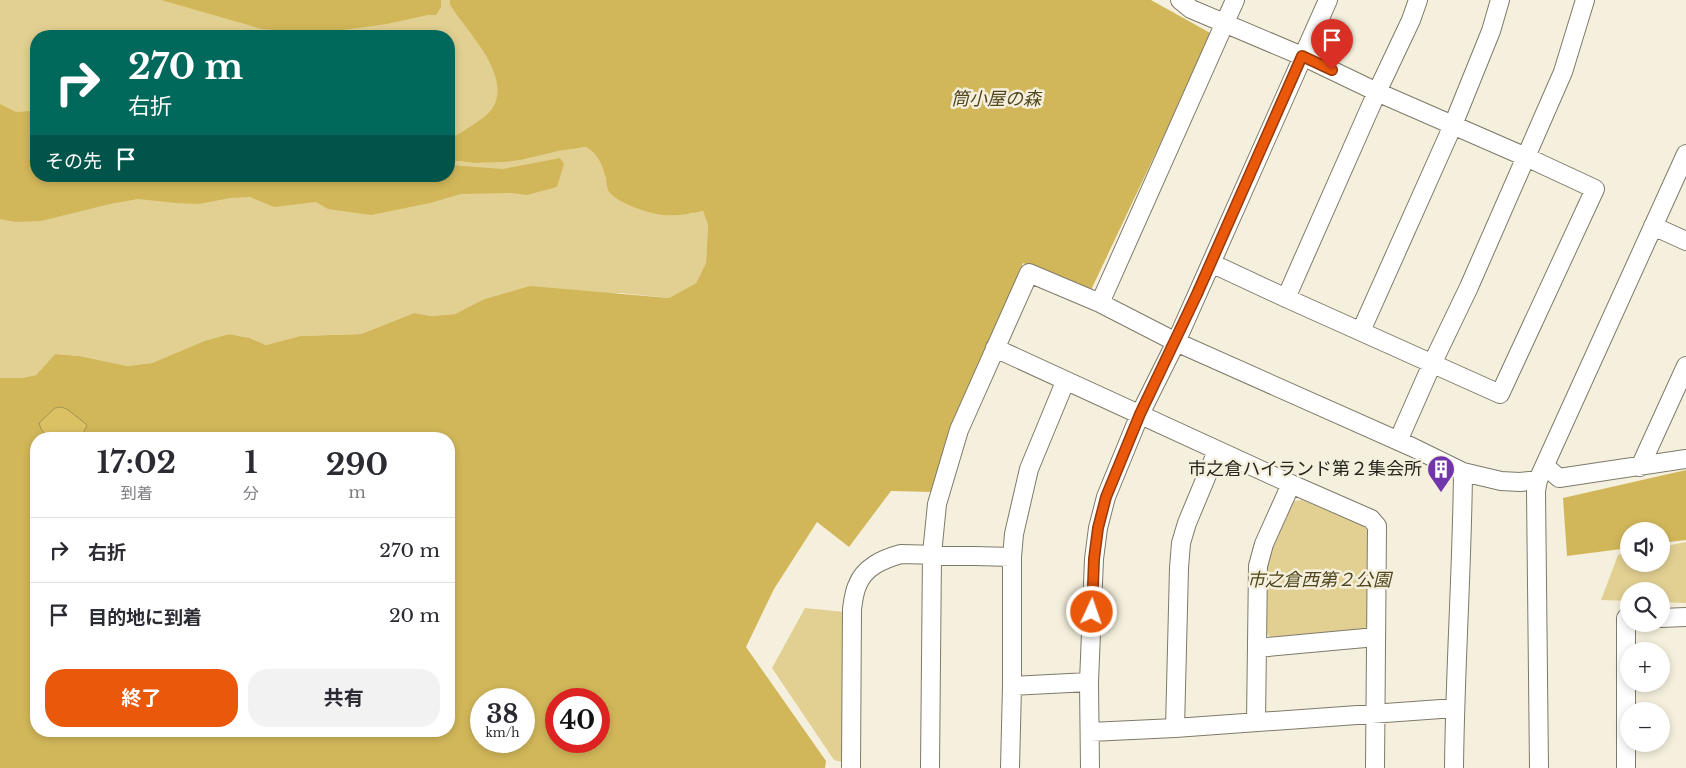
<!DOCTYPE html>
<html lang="ja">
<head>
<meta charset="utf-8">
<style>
	body { margin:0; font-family:"Libre Baskerville","Noto Sans JP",serif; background:#f2f2f3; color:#2b2b33; height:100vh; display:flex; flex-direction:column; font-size:19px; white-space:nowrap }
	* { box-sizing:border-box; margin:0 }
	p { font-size:16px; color:#7c7c81 }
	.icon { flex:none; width:28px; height:28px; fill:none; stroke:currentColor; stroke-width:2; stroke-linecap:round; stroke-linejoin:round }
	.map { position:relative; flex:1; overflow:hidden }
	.side { position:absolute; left:30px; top:432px; width:425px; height:305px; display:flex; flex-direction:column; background:#fff; border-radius:20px; box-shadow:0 2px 8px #0003 }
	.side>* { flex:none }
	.hud { position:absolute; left:30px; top:30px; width:425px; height:152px; border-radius:20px; box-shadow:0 2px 8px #0003; background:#00695c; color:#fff; overflow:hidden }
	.buttons { position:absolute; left:1620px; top:522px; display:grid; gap:10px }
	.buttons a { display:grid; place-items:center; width:50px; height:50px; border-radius:50%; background:#fff; box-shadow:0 2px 8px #0003; font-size:25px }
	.speed { position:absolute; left:470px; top:688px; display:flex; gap:10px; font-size:25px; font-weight:700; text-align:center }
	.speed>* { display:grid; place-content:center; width:65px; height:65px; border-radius:50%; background:#fff; box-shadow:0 2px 8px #0003; line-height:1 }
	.speed small { font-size:12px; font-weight:400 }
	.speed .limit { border:8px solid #d22; background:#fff; color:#111 }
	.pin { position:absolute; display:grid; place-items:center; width:42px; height:42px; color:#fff; margin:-51px -21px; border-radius:50% 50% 50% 0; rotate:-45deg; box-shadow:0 0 5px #0007 }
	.pin .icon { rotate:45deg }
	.me { position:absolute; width:55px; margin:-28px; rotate:3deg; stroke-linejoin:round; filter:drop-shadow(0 0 4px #0008) }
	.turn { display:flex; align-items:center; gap:18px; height:105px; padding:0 15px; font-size:22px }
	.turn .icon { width:65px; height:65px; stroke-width:2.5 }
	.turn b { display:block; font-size:35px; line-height:42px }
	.then { display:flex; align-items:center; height:48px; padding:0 15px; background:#0003; gap:10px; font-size:19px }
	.eta { display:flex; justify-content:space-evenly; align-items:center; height:85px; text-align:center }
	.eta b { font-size:30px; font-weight:700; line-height:35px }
	.action { display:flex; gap:10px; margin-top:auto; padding:10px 15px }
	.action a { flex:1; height:58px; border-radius:20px; background:#ea580c; color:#fff; font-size:20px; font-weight:700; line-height:58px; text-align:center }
	.action a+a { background:#f2f2f3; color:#2b2b33 }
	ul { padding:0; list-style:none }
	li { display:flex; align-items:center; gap:15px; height:65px; padding:0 15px; border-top:1px solid #e1e1e2 }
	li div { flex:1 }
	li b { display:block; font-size:19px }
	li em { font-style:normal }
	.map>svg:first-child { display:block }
</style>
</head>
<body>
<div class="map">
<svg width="1686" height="768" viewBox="0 0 1686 768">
	<rect width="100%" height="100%" fill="#f5f0dd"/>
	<!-- green -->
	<path fill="#e2d092" d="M0,0H450V5C466,31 513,76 493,107C484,121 462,132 449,140V36H36V176H449V160L474,163L521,160L559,151L586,147C604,158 604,171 608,190L690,214L703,211L708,225L706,263L696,283L669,298L620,293L482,300L455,314L431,316L414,313L361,334L300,336L266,345L250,338L229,334L204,341L152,363L126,366L80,356L55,354L36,375L22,378H0Z
		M1302,500L1364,526L1372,539L1371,622L1362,631L1270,637L1264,630L1267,560L1294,501Z
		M1686,542V603L1661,602V591H1629V601L1601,600L1618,555L1629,553V564H1661V547Z
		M805,608L844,612L842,762L834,760L772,668Z"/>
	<!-- forest -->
	<path fill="#d2b75a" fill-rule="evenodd" d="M161,0H441V7L436,15H428L387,24L343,30L309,33L262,29Z
		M450,0H1151L1212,34L1091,290L1023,263L969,388L933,492L891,491L849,547L817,522L774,589L746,647L826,761L825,768H0V378H22L36,375L55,354L80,356L127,366L152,363L204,341L229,334L250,338L266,345L300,336L361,334L414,313L431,316L455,314L482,300L530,286L669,298L696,283L706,263L708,225L703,211C691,214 677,216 664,215C650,214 615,203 608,190C607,187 606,182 606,179C602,164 599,155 586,147L559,151L521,160L504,162L474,163L449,160V140C462,131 485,120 493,107C512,75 466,31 450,5ZM85,430L80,439H449V731H36V439H49L47,437ZM481,699H524V741H481ZM556,699H599V741H556Z
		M0,104L16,112L31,111L36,113V176H449V165L503,169L560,158L564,164L557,187L527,195L511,193L461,194L430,203L371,215L328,209L316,202L274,207L250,197L230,198L199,204L176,203L138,199L110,204L41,221L15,222L0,219Z
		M1686,470V540L1661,543V531H1629V548L1567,556L1563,498Z"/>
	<!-- water -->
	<path fill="#dcc164" stroke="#a5924f" d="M61,407L67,409L86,424L87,426L80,439H49L41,429L39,423L55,408Z"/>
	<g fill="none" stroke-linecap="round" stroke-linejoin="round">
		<!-- minor casing -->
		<g stroke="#7e7a69" stroke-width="20">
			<path id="minor" d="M1180,0L1191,9L1302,56L1377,92L1526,157L1595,189L1500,394L1286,298L1211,263
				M1653,226L1686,241
				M1286,298L1377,92L1411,20L1418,0
				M1100,303L1235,0
				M1361,331L1453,125L1491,31L1500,0
				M995,348L1291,484
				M1398,441L1432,364L1469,287L1563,72L1585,0
				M1545,466L1559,478L1686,459
				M1640,467L1686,366
				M1538,480L1536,491L1539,768
				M1012,557L1014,534L1029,469L1065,382
				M1661,618L1686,617
				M1257,648L1376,637
				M1012,686L1089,682
				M1256,722L1258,566L1264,544L1291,484L1371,519L1377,526L1375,768
				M1175,728L1179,568L1181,543L1187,523L1217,451
				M1090,732L1175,728L1455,708
				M851,768L852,609C853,602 854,593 857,586C864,567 883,559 901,554L1012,557V686L1010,768
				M930,768L932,554L937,504L959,430L1029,273L1100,303L1176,342L1412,447L1463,472L1501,481L1520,482L1538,480L1686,154
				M1090,768L1089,682L1094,559L1098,528L1106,497L1140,414L1176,342L1328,0
				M1454,768C1455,669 1462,571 1463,472
				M1626,768V618H1629"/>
		</g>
		<!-- minor -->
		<use href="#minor" stroke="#fff" stroke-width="18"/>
	</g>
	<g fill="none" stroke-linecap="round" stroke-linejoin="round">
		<!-- route casing -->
		<g stroke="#983908" stroke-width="12">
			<path id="route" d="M1092,612L1094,559L1098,528L1106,497L1140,414L1197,294L1302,56L1332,70"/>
		</g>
		<!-- route -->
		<use href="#route" stroke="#ea580c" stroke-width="9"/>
	</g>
	<!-- icons -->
	<defs>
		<g id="building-pin" transform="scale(1.4375)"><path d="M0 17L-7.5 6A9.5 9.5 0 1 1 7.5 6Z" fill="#7236ac" stroke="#f5f0dd"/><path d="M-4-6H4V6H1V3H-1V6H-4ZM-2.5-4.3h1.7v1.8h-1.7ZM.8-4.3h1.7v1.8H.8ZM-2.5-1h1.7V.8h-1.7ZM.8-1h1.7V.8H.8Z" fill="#fff"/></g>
	</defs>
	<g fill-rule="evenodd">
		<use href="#building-pin" x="1441" y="469"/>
	</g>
	<g text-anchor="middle" stroke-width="5" stroke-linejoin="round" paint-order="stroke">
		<!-- park labels -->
		<g font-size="18" font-style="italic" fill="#51461e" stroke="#f5f0dd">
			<text x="996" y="105">筒小屋の森</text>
			<text x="1319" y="586">市之倉西第２公園</text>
		</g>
		<!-- poi labels -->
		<g font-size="18" fill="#26241d" stroke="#f5f0dd" text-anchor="end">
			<text x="1422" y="475">市之倉ハイランド第２集会所</text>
		</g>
	</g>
</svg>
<div class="buttons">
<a><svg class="icon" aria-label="sound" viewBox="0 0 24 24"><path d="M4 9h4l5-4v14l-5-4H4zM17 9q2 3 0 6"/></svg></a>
<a><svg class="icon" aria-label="search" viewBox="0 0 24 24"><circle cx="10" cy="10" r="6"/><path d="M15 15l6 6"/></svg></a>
<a>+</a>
<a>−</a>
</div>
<div class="speed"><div>38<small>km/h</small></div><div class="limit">40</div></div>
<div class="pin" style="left:1332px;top:70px;background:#d93025"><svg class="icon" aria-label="arrive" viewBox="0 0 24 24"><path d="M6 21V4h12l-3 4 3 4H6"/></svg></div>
<svg class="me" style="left:1092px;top:612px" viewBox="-20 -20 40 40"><circle r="17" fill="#ea580c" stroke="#fff" stroke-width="3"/><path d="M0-11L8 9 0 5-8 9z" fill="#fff"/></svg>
<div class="hud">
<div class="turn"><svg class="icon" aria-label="right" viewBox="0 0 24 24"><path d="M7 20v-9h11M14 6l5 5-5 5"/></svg><div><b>270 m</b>右折</div></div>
<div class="then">その先<svg class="icon" aria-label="arrive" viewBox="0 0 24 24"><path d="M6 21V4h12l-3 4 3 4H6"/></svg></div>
</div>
<section class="side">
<div class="eta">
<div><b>17:02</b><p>到着</p></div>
<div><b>1</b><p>分</p></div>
<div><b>290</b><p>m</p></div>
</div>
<ul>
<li><svg class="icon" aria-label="right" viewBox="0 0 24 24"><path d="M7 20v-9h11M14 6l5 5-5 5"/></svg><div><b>右折</b></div><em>270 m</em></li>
<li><svg class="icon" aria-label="arrive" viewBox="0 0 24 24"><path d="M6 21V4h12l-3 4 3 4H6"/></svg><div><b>目的地に到着</b></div><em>20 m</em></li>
</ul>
<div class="action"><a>終了</a><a>共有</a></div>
</section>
</div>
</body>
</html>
